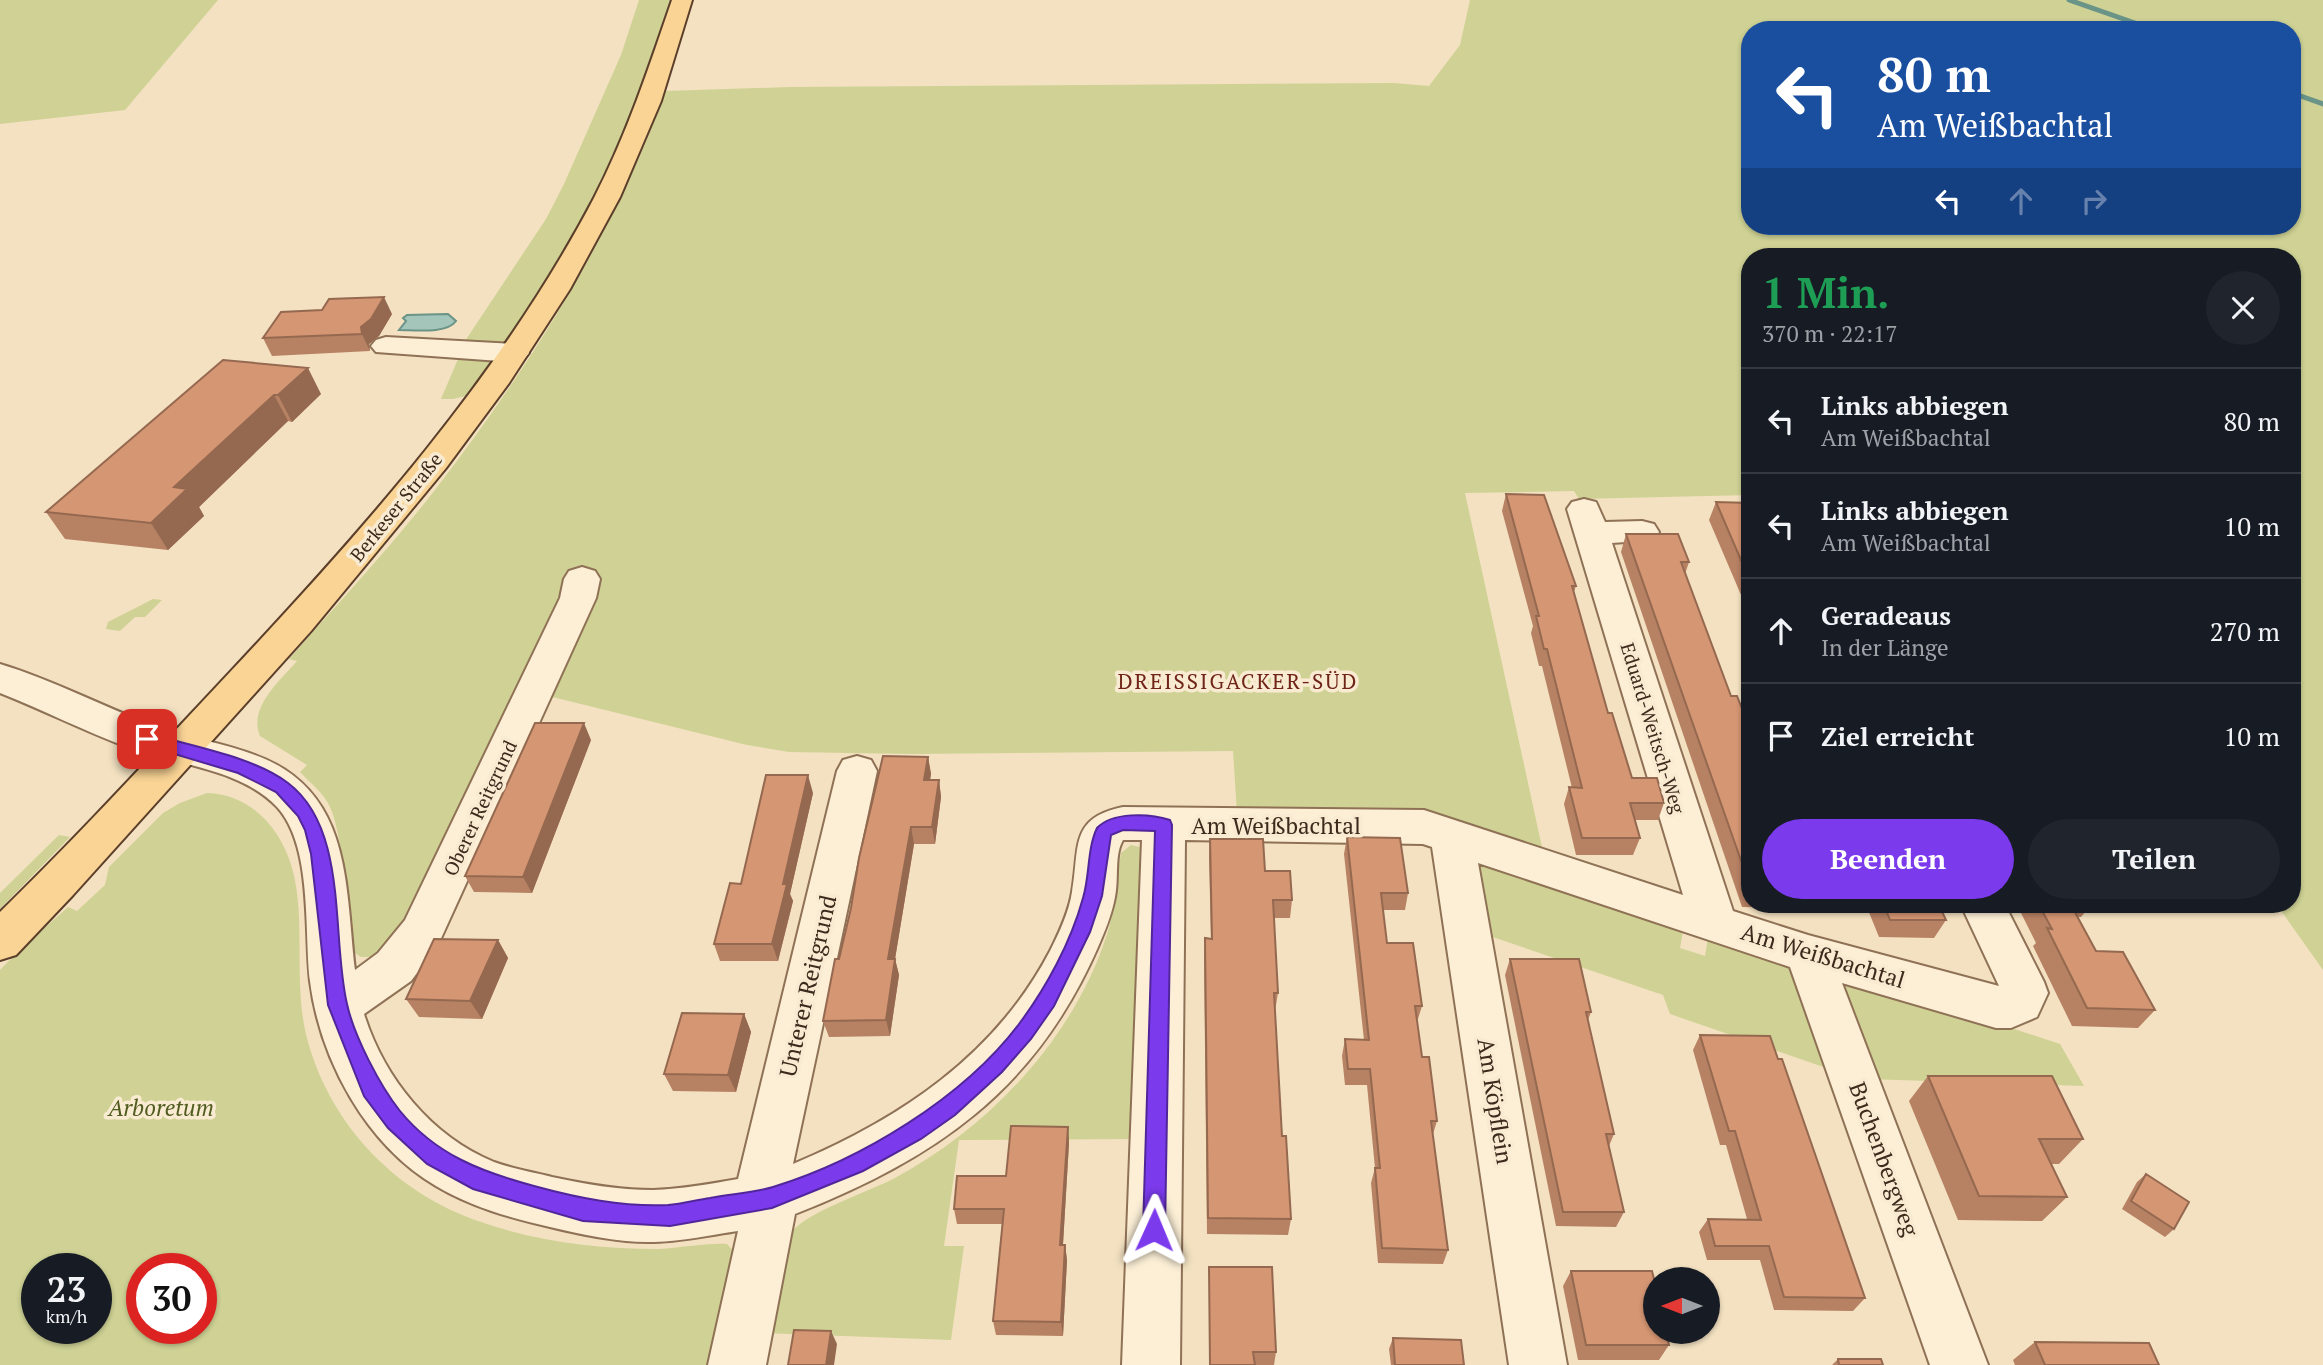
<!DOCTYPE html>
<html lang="de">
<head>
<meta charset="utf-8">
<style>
	body { margin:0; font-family:"PT Serif",serif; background:#20242c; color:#f1f3f6; height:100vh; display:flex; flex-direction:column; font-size:26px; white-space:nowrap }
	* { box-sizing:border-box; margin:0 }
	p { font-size:23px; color:#9ea1a6 }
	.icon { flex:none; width:38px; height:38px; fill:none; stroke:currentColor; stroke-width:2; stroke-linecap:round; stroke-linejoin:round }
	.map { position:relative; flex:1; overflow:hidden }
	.details { position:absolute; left:1741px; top:248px; width:560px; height:665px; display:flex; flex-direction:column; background:#171b24; border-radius:28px; box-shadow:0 2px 5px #0004 }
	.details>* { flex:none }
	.guide { position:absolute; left:1741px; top:21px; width:560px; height:214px; border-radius:28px; box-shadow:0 2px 5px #0004; background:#1a4fa0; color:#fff; overflow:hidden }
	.needle { width:46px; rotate:270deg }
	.buttons { position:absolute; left:1643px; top:1267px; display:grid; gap:14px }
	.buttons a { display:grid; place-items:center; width:77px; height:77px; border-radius:50%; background:#171b24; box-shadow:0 2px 5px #0004; font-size:35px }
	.speed { position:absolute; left:21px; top:1253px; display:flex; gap:14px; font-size:35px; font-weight:700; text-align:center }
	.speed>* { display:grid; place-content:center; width:91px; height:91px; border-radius:50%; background:#171b24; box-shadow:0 2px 5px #0004; line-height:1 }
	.speed small { font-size:18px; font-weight:400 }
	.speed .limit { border:10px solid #d22; background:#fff; color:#111 }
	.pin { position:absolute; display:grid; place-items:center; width:60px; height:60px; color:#fff; margin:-30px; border-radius:14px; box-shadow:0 4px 10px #0006 }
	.me { position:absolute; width:77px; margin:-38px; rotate:1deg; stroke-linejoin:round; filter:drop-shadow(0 0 5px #0008) }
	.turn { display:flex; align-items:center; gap:24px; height:147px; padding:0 21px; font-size:32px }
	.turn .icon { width:91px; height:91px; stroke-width:2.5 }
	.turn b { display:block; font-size:49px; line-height:60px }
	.lanes { display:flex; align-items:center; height:66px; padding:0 21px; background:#0003; justify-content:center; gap:35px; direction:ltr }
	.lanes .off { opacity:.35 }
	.round { display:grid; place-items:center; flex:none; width:74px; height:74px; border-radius:37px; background:#20242c }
	.head { display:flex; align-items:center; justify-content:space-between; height:119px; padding:0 21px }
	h1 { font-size:42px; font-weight:700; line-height:52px; color:#1e9e55 }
	.cta { display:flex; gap:14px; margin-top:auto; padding:14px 21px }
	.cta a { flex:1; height:80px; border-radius:42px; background:#7c3aed; color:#fff; font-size:28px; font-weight:700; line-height:80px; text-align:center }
	.cta a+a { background:#20242c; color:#f1f3f6 }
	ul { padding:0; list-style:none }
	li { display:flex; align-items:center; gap:21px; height:105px; padding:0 21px; border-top:2px solid #363941 }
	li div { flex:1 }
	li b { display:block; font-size:26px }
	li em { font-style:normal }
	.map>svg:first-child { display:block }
</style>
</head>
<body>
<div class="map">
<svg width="2323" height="1365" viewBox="0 0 2323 1365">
	<rect width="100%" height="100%" fill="#f3e1c1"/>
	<!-- green -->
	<path fill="#cfd294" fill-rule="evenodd" d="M0,0H218L125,110L0,124Z
		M639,0H674L619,152L569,246L474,394L453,399H441L467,338L546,219L564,184L621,55Z
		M1470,0H2323V970L2277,905H2292V257H1750V495L1579,499L1574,491L1465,493L1543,852L1237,813L1233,751L912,754L789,752L747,745L520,689L413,922L374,957H361L349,949C347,916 344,825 326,800C319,789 308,781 300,772L307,765L260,736C248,707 280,681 297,661L289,659C339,602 392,546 438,486C531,365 613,234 666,91L790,87L1394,83L1429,86L1460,45ZM1750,30H2292V226H1750Z
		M153,599L162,600L145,617H135L120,631L106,629L108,622Z
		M207,793C250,794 281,828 292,868C307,920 292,986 308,1042C332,1127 397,1194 481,1222C538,1242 598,1249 658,1249C682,1248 704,1243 727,1244L736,1254L716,1365H0V970C22,947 45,928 68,907L77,911L105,885L109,867L163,813L180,803ZM37,1269H96V1328H37ZM142,1269H201V1328H142Z
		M59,835L70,837L0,909V893Z
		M1131,845L1144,848L1136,1139L959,1140L944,1246H964L951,1340L759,1333C767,1308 776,1283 784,1257C787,1250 788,1239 792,1232C806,1212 871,1191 895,1178C990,1127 1076,1036 1108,931C1116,905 1116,879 1121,853Z
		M1486,865L1684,925L1680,948L1705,956L1709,932L1787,957L1835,1071L1670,1014L1663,995L1478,932V868Z
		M1866,980L2060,1044L2084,1086L1868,1079L1841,984L1846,981Z"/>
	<!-- water -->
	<path fill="#a4c5b9" stroke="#6a9487" stroke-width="2" d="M448,314L456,321C447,334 415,330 399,330L406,321L403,318L407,315Z"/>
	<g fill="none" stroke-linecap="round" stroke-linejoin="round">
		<!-- stream -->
		<path stroke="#6a9487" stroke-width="5" d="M2069,0L2155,30
			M2292,93L2323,104"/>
		<!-- minor casing -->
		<g stroke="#8f7156" stroke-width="4">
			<path id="minor" d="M386,337L514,344L524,347L529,353L524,359L514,362L376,352L371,346L376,340Z
				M1584,499L1596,502L1605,522L1642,521L1654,524L1659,532L1654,540L1612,543L1733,911L1808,935L1999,986L1961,905H2005L2044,982L2048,993L2037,1017L2011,1028H1996L1842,983L1988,1365H1930L1790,967L1478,863L1567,1365H1509L1432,847L1423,844L1185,840L1180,1365H1122L1142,840H1123C1114,855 1119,879 1115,897C1112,914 1105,931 1098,947C1035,1091 936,1158 795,1214L766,1365H708L738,1231C711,1235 683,1241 654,1242C619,1243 584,1235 550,1227C511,1218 471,1207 436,1186C366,1145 320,1060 310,981C304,932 313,846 277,807C240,768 175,765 127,747C84,731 43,710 0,693V664C54,680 105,708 158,727C190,738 223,743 255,755C352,790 345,884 355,970L378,953L405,920L560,598L564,579L569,571L582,567L595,571L600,579L596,598L438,945L411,981L364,1014C384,1078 431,1136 494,1162C513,1169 533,1172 552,1177C585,1184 618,1190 653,1190C681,1189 710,1184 738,1179L837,771L843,760L857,756L871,760L877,771L793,1164C900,1119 995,1056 1050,951C1059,933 1069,912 1072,892C1080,847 1069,818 1123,807L1424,810L1683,895L1567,509L1572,502Z"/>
		</g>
		<!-- major casing -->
		<g stroke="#5c3f2b" stroke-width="4">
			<path id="major" d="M672,0H692L661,101L620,197L570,289L509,383L446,468L311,631L73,895L16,955L0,960V912C80,834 155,752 231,671C367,526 501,375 594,198C627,134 649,67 672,0Z"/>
		</g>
		<!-- minor -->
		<use href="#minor" fill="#fcefd6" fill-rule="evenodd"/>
		<!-- major -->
		<use href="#major" fill="#fad495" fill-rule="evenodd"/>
	</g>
	<!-- wall -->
	<path fill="#b78163" d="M392,314L379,336L369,344L370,351L272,356L263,338Z
		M223,360L321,394L292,422L288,421L199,507L204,516L168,550L65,539L46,512Z
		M1506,494L1576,586L1574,592L1608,713L1632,778L1664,803L1658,820H1634L1640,838L1633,855H1576L1564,804L1569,787L1572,788L1542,666H1539L1531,633L1533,626L1502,511Z
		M1716,502L1750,503V616L1709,520Z
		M1626,534L1689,562L1685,574L1731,696L1750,729V905H1798L1796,908L1742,907L1621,552Z
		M591,740L532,893L474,892L465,876Z
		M928,757L931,774L930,780H939L941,797L935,844H914L895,959L899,975L890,1036L829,1037L823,1021L839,959Z
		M813,793L790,894L793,901L778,961H720L714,944L741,884Z
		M1347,837L1408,893L1405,910H1383L1387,943L1422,1006L1417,1022L1422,1057L1437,1121L1433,1134L1448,1250L1443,1264L1378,1263L1371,1183L1375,1168L1367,1085H1345L1342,1056L1345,1039L1364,1040L1344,854Z
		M1210,839L1265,871L1292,900L1290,918H1274L1278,993L1275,1011L1282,1136L1291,1219L1288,1235L1207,1234L1204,956L1205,938L1211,939L1209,857Z
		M1866,905H1939L1946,920L1934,938L1879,937Z
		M2017,905H2091L2081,917H2078L2096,951L2155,1010L2138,1028L2072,1026L2033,946L2036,943Z
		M498,940L508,958L482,1019L419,1017L406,999Z
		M1510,959L1591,1012L1588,1020L1614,1134L1609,1146L1624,1212L1616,1227L1556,1226L1505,975Z
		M744,1014L751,1032L736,1092L673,1091L664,1074Z
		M1700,1035L1865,1298L1853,1311L1774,1310L1760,1260H1707L1699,1232L1708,1219H1747L1726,1145H1720L1693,1050Z
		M1928,1076L2083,1139L2059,1164H2051L2067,1197L2042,1221L1958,1220L1909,1101Z
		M1068,1127L1069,1143L1063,1245H1065L1067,1260L1063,1336L996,1335L993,1321L1002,1224H957L954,1209L1006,1176Z
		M2146,1174L2174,1229L2165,1237L2122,1209L2137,1182Z
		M1209,1267L1276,1352L1274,1365H1209Z
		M1571,1271L1669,1345L1659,1360H1578L1563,1286Z
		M1393,1338L1464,1365H1391L1389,1349Z
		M2035,1342L2159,1365H2015L2013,1360Z
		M1838,1359L1883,1365H1832Z"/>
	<!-- shaded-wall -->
	<path fill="#956950" d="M384,297L392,314L379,336L369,344L370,351L362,334L361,327Z
		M308,368L321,394L292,422L278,395Z
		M274,395L288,421L199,507L204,516L168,550L151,523L174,487Z
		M584,723L591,740L532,893L523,877Z
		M928,757L931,774L927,797L924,780Z
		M808,775L813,793L790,894L793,901L778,961L772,944L783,884Z
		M939,780L941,797L935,844L932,827Z
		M911,827L914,844L895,959L899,975L890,1036L886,1020L888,959Z
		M498,940L508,958L482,1019L470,1001Z
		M744,1014L751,1032L736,1092L728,1075Z
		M1068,1127L1069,1143L1062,1260L1060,1245Z
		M1065,1245L1067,1260L1063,1336L1061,1322Z
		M831,1331L837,1344L834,1365H826Z"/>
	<!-- building -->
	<path fill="#d59673" stroke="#956950" stroke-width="2" d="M384,297L371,319L361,327L362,334L263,338L281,312L322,310L329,299Z
		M223,360L308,368L278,395H274L174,487L187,489L151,523L46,512Z
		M1506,494L1544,495L1576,586H1572L1608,713H1612L1632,778H1657L1664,803H1630L1640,838H1582L1569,787L1582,788L1547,649H1544L1536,616H1539Z
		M1716,502L1750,503V581Z
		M1626,534H1678L1689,562H1681L1731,696H1737L1750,729V886Z
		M535,723H584L523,877L465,876Z
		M883,756L928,757L924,780H939L932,827H911L888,959H895L886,1020L823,1021L835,959H839L851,908L859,858Z
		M766,775H808L783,884H787L772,944H714L730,883L741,884Z
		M1347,837L1400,838L1408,893H1381L1387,943H1413L1422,1006H1415L1422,1057H1429L1437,1121H1431L1448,1250L1382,1248L1375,1168H1380L1370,1069H1348L1345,1039L1369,1040Z
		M1210,839H1263L1265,871H1290L1292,900H1273L1278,993H1274L1282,1136H1286L1291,1219L1208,1218L1205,938L1212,939Z
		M1884,905H1939L1946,920H1890Z
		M2039,905H2071L2096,951L2123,952L2155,1010L2087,1008L2047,928L2052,929Z
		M434,939L498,940L470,1001L406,999Z
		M1510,959H1579L1591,1012H1586L1614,1134H1606L1624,1212H1563Z
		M682,1013L744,1014L728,1075L664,1074Z
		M1700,1035L1770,1036L1778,1059H1782L1865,1298L1784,1297L1769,1246H1715L1708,1219L1761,1220L1735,1131H1729Z
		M1928,1076H2052L2083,1139H2039L2067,1197L1979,1196Z
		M1011,1126L1068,1127L1060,1245H1065L1061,1322L993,1321L1004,1209H954L957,1176H1006Z
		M2146,1174L2189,1202L2174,1229L2131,1201Z
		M1209,1267H1272L1276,1352H1253L1255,1365H1210Z
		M1571,1271H1652L1656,1287V1332H1666L1669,1345H1586Z
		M794,1330L831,1331L826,1365H788Z
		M1393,1338L1461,1340L1464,1365H1395Z
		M2035,1342L2149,1343L2159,1365H2045Z
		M1838,1359H1881L1883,1365H1839Z"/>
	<!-- route -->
	<path fill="#7c3aed" stroke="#51269a" stroke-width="2" d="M147,733C190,746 252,756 288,783C349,829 331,937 347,1004C354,1036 380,1086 400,1111C436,1155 482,1172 534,1186C578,1198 622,1207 668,1205C682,1204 696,1200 710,1198C730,1194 753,1193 773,1187C861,1160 963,1098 1019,1024C1046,988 1071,942 1083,898C1090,875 1087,849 1097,828C1112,812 1149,813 1170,820L1172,825L1165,1230L1162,1238L1154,1241L1146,1238L1143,1230L1155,831L1123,830L1111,835L1102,896L1090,932L1054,1006L1031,1039L1002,1072L955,1115L921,1139L863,1171L772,1208L670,1226L583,1221L473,1189L427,1164L388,1128L364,1096L328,1005L311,854L305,830L298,816L276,792L238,773L141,744L139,739L141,735Z"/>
	<g text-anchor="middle" stroke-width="7" stroke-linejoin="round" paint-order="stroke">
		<!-- street labels -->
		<g font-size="19" fill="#3d2a1c" stroke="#f9ebd2">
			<text transform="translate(396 507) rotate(-51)" y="7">Berkeser Straße</text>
			<text transform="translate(1653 728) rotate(73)" y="7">Eduard-Weitsch-Weg</text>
			<text transform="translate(480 808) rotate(-65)" y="7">Oberer Reitgrund</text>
		</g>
		<!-- neighbourhood labels -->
		<g font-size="21" letter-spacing="2" fill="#6f2417" stroke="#f9ebd2">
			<text x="1238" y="689">DREISSIGACKER-SÜD</text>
		</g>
		<!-- near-street labels -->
		<g font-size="23" fill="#3d2a1c" stroke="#f9ebd2">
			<text x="1276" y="834">Am Weißbachtal</text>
			<text transform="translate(1823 956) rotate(17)" y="8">Am Weißbachtal</text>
			<text transform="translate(808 986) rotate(-77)" y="8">Unterer Reitgrund</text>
			<text transform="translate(1495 1101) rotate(81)" y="8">Am Köpflein</text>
			<text transform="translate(1884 1159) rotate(70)" y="8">Buchenbergweg</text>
		</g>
		<!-- near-park labels -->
		<g font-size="23" font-style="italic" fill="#515c20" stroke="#f9ebd2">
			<text x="161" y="1116">Arboretum</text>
		</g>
	</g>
</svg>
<div class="buttons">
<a><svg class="needle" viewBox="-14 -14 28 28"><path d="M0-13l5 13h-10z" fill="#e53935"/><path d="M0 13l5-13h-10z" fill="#9ea1a6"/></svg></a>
</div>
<div class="speed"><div>23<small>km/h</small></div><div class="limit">30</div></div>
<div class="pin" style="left:147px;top:739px;background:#d93025"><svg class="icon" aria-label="arrive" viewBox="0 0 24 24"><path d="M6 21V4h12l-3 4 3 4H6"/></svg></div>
<svg class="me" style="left:1154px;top:1230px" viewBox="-20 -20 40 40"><path d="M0-17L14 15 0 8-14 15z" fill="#7c3aed" stroke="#fff" stroke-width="4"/></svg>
<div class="guide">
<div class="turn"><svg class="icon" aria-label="left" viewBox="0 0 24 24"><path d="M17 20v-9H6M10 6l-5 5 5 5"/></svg><div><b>80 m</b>Am Weißbachtal</div></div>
<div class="lanes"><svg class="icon" aria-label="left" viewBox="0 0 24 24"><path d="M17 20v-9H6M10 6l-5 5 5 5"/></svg><svg class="icon off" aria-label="ahead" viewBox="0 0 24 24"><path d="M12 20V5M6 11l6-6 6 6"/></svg><svg class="icon off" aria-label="right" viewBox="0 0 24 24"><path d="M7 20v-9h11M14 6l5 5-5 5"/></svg></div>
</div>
<section class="details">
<div class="head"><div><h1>1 Min.</h1><p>370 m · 22:17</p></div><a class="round"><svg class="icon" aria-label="close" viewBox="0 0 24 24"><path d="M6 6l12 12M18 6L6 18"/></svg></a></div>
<ul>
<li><svg class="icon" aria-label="left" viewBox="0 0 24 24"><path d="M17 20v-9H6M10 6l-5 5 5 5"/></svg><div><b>Links abbiegen</b><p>Am Weißbachtal</p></div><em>80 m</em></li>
<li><svg class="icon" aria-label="left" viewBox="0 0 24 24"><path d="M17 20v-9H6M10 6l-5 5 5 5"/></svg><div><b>Links abbiegen</b><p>Am Weißbachtal</p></div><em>10 m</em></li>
<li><svg class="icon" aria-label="ahead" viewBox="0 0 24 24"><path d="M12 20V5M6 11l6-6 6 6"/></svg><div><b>Geradeaus</b><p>In der Länge</p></div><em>270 m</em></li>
<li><svg class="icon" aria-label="arrive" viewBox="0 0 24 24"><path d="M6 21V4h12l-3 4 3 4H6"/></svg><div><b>Ziel erreicht</b></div><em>10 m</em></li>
</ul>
<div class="cta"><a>Beenden</a><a>Teilen</a></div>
</section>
</div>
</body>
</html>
